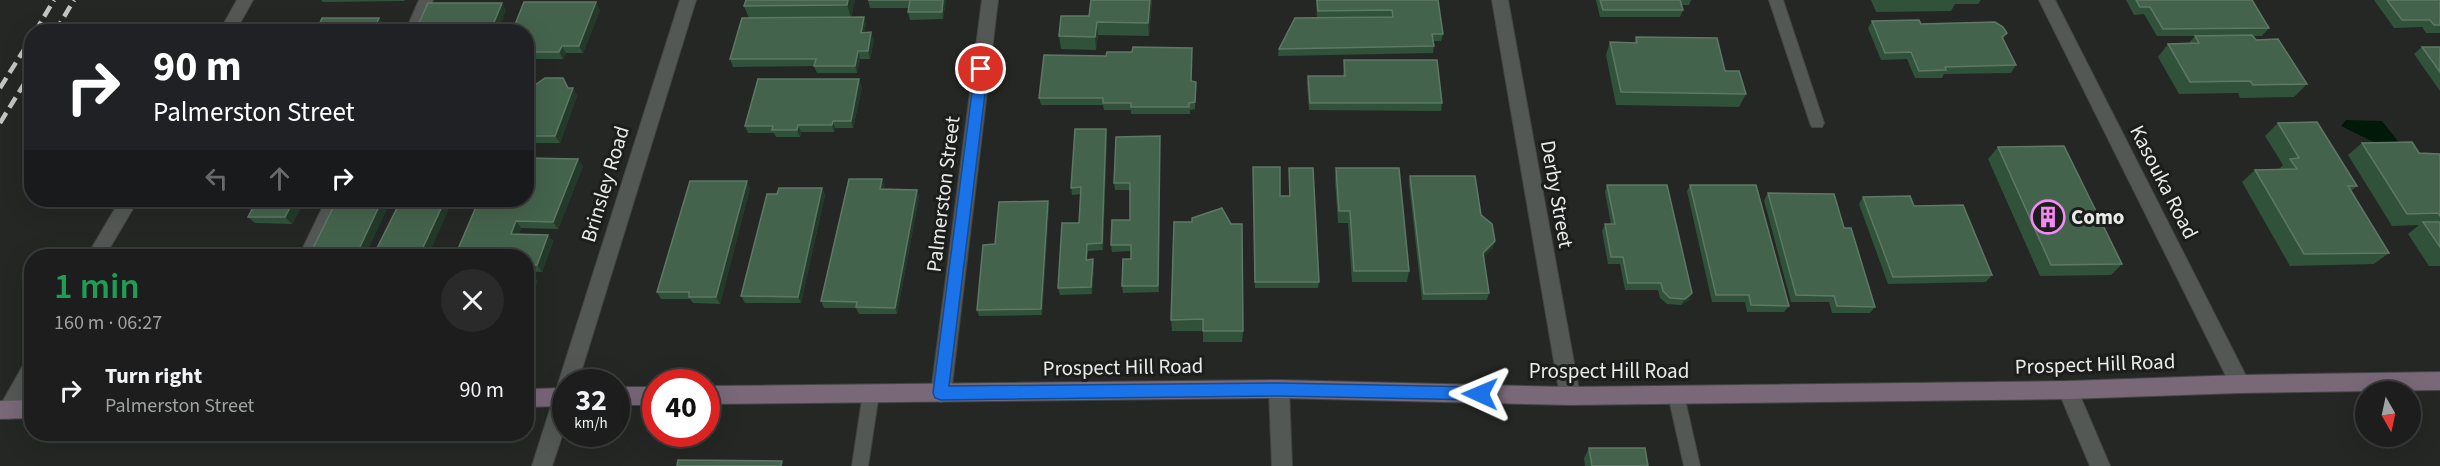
<!DOCTYPE html>
<html lang="en">
<head>
<meta charset="utf-8">
<style>
	body { margin:0; font-family:"Source Sans 3",sans-serif; background:#292a29; color:#f1f3f6; height:100vh; display:flex; flex-direction:column; font-size:22px; white-space:nowrap }
	* { box-sizing:border-box; margin:0 }
	p { font-size:20px; color:#a0a2a3 }
	.icon { flex:none; width:33px; height:33px; fill:none; stroke:currentColor; stroke-width:2; stroke-linecap:round; stroke-linejoin:round }
	.map { position:relative; flex:1; overflow:hidden }
	.side { position:absolute; left:24px; top:249px; width:510px; height:192px; display:flex; flex-direction:column; background:#1c1d1c; border-radius:24px; box-shadow:0 6px 24px #0002,0 0 0 2px #3a3b3b }
	.side>* { flex:none }
	.hud { position:absolute; left:24px; top:24px; width:510px; height:183px; border-radius:24px; box-shadow:0 6px 24px #0002,0 0 0 2px #3a3b3b; background:#202124; color:#fff; overflow:hidden }
	.needle { width:39px; rotate:171deg }
	.buttons { position:absolute; left:2355px; top:381px; display:grid; gap:12px }
	.buttons a { display:grid; place-items:center; width:66px; height:66px; border-radius:50%; background:#1c1d1c; box-shadow:0 6px 24px #0002,0 0 0 2px #3a3b3b; font-size:30px }
	.speed { position:absolute; left:552px; top:369px; display:flex; gap:12px; font-size:30px; font-weight:700; text-align:center }
	.speed>* { display:grid; place-content:center; width:78px; height:78px; border-radius:50%; background:#1c1d1c; box-shadow:0 6px 24px #0002,0 0 0 2px #3a3b3b; line-height:1 }
	.speed small { font-size:15px; font-weight:400 }
	.speed .limit { border:9px solid #d22; background:#fff; color:#111 }
	.pin { position:absolute; display:grid; place-items:center; width:51px; height:51px; color:#fff; margin:-26px; border:3px solid #fff; border-radius:50%; box-shadow:0 2px 6px #0007 }
	.me { position:absolute; width:66px; margin:-33px; rotate:271deg; stroke-linejoin:round; filter:drop-shadow(0 0 4px #0008) }
	.turn { display:flex; align-items:center; gap:21px; height:126px; padding:0 30px; font-size:27px }
	.turn .icon { width:78px; height:78px; stroke-width:2.5 }
	.turn b { display:block; font-size:42px; line-height:51px }
	.lanes { display:flex; align-items:center; height:57px; padding:0 30px; background:#0003; justify-content:center; gap:30px; direction:ltr }
	.lanes .off { opacity:.35 }
	.round { display:grid; place-items:center; flex:none; width:63px; height:63px; border-radius:32px; background:#292a29 }
	.headline { display:flex; align-items:center; justify-content:space-between; height:102px; padding:0 30px }
	h1 { font-size:36px; font-weight:600; line-height:45px; color:#1e9e55 }
	ul { padding:0; list-style:none }
	li { display:flex; align-items:center; gap:18px; height:78px; padding:0 30px }
	li div { flex:1 }
	li b { display:block; font-size:22px }
	li em { font-style:normal }
	.map>svg:first-child { display:block }
</style>
</head>
<body>
<div class="map">
<svg width="2440" height="466" viewBox="0 0 2440 466">
	<rect width="100%" height="100%" fill="#252725"/>
	<!-- water -->
	<path fill="#001908" d="M2346,120L2382,121L2404,149L2402,156L2341,126Z"/>
	<g fill="none" stroke-linecap="round" stroke-linejoin="round">
		<!-- lane casing -->
		<g stroke="#434543" stroke-width="2">
			<path id="lane" d="M419,0H433L418,32H405Z
				M1769,0H1783L1824,123L1822,127H1812L1810,123Z
				M326,200H340L313,256H299Z
				M871,386L877,388L879,393L868,466H852L863,393L865,388Z
				M1676,388L1682,390L1684,395L1700,466H1684L1668,395L1670,390Z"/>
		</g>
		<!-- street casing -->
		<g stroke="#434543" stroke-width="2">
			<path id="street" d="M237,0H253L235,32H219Z
				M680,0H696L578,382H566V424L552,466H532Z
				M982,0H998L951,393L948,399L941,402L934,399L931,393Z
				M1492,0H1508L1580,396L1577,402L1570,405L1563,402L1560,396Z
				M2039,0H2055L2247,378L2250,384L2247,390L2240,393L2233,390Z
				M120,200H138L105,256H87Z
				M32,360V387L15,416L8,419L1,416L0,406L25,362Z
				M1279,380L1286,383L1289,389L1292,466H1272L1269,389L1272,383Z
				M2068,381L2075,384L2110,466H2090L2058,390L2061,384Z"/>
		</g>
		<!-- secondary casing -->
		<g stroke="#434543" stroke-width="2">
			<path id="secondary" d="M2440,372V390L2240,393L2068,399L1570,405L1279,398L706,404V386L1279,380L1570,387L2068,381L2240,375Z
				M616,387H656V405H616Z
				M566,388V406L526,407V389Z
				M32,400V418L0,419V401Z"/>
		</g>
		<!-- lane -->
		<use href="#lane" fill="#545855" fill-rule="evenodd"/>
		<!-- street -->
		<use href="#street" fill="#545855" fill-rule="evenodd"/>
		<!-- secondary -->
		<use href="#secondary" fill="#786878" fill-rule="evenodd"/>
		<!-- rail -->
		<path stroke="#c3c5c3" stroke-width="4.5" stroke-dasharray="12 6" stroke-linecap="butt" d="M35,32L54,0
			M55,32L74,0
			M0,88L32,37
			M0,123L32,71"/>
	</g>
	<!-- wall -->
	<path fill="#30523a" d="M321,0H405L404,1L323,2Z
		M746,0H855L851,17L866,24L864,33L874,40L870,59H860L857,73H817L814,66L733,67L730,59L749,18L744,6Z
		M868,0H946L943,19L910,20L908,12L909,8H870Z
		M1091,0H1152L1149,36L1098,35L1096,50L1061,49L1059,36L1089,16Z
		M1316,0H1438L1443,34L1441,41H1433L1434,46L1433,53L1278,56L1279,49L1317,18Z
		M1596,0H1691L1689,5H1682L1683,10L1680,17H1600Z
		M1871,0H1981L1978,4H1955L1951,11L1876,12Z
		M2126,0H2252L2269,28L2262,36H2253L2256,40L2307,84L2294,97L2240,98L2238,93L2179,94L2158,57L2168,44L2189,43L2195,36H2157L2144,14L2134,15Z
		M2374,0H2440V33H2426L2422,27L2394,28Z
		M600,10L583,53H566L563,59H526V32Z
		M1872,21L1921,24L2007,33L2003,39L2016,65L2011,73L1944,74L1942,78H1915L1907,59L1881,60L1868,28Z
		M1636,37L1725,71L1746,94L1739,107L1616,105L1606,55L1610,42L1634,43Z
		M2422,47H2440V91L2414,54Z
		M1192,56L1191,81L1196,82L1195,109L1190,110V114H1131V110H1104L1103,105H1041L1039,98Z
		M1344,60L1442,103L1441,111L1309,110L1307,84L1308,76H1343Z
		M526,87L573,88L577,96L560,143H526Z
		M862,87L853,128H835L834,132H801L800,137H776L774,133H748L745,126Z
		M2278,123L2357,186L2351,191L2389,253L2374,264L2290,266L2242,182L2255,170L2279,169L2283,165L2265,136Z
		M1107,136L1103,250L1088,251L1087,260L1093,259L1094,266L1092,294L1060,295L1058,288L1079,223L1081,194L1072,195L1071,188Z
		M1160,136L1159,292L1123,293L1122,286L1131,259V251L1112,252L1111,245L1130,220V190H1115L1114,183Z
		M2362,143L2419,153L2440,154V266H2429L2408,234L2419,225L2392,226L2348,155Z
		M1998,147L2122,264L2111,275L2040,276L1988,159Z
		M583,166L558,229L521,228L519,234L548,235L553,241L542,272L526,271V256H455L526,200Z
		M1289,168L1319,282L1318,288H1255L1253,174L1280,196H1289Z
		M1336,168L1409,271L1407,282H1352L1348,223H1338L1335,180Z
		M1410,176L1481,215L1493,248L1483,257L1489,293L1487,300H1422L1409,183Z
		M1607,185L1692,293L1689,300L1681,305L1667,304L1660,298L1658,290H1625L1620,264H1608L1602,231L1605,224H1611L1605,192Z
		M1690,185L1789,306L1784,312H1747L1745,302H1712L1687,191Z
		M885,186L884,189L917,190L919,197L897,314H859L856,308H824L821,301Z
		M750,188L720,304L693,303L690,299H661L657,292Z
		M822,188L825,195L801,303H745L741,296L777,194Z
		M1768,193L1844,228L1875,307L1870,313H1832L1829,302H1791L1764,200Z
		M1863,197L1914,206L1992,275L1986,282L1888,284L1859,204Z
		M257,200H305L292,224L255,223L248,217Z
		M1048,201L1049,208L1042,315L979,316L977,310L995,244Z
		M1192,222L1243,331L1242,342H1203V331H1172L1171,320Z
		M1589,448L1648,466H1585L1584,458Z"/>
	<!-- shaded-wall -->
	<path fill="#233a2a" d="M848,0H855L851,18L847,5Z
		M943,0H946L943,19L942,12Z
		M1150,0H1152L1149,36L1148,23Z
		M596,2L600,10L583,53L579,46Z
		M502,3L506,10L498,32H490Z
		M864,17L866,24L863,40L861,33Z
		M379,18L384,25L381,32H372Z
		M1097,22L1098,35L1096,50L1095,37Z
		M871,32L874,40L870,59L868,51Z
		M562,46L566,53L563,59L559,52Z
		M858,51L860,59L857,73L855,66Z
		M563,78L571,92L573,88L577,96L560,143L555,136Z
		M859,79L862,87L853,128L851,121Z
		M833,121L835,128L834,132L832,125Z
		M798,125L801,132L800,137L797,130Z
		M1106,129L1107,136L1103,250L1102,243Z
		M1160,136V143L1159,292L1158,286Z
		M578,159L583,166L558,229L553,222Z
		M882,179L885,186L883,196L880,189Z
		M747,181L750,188L720,304L716,297Z
		M822,188L825,195L801,303L798,297Z
		M917,190L919,197L897,314L895,308Z
		M294,200H305L292,224L285,217Z
		M382,200H385L389,205L365,256L359,249Z
		M445,200H453L428,256H419Z
		M1048,201L1049,208L1042,315L1041,309Z
		M516,221L521,228L517,241L511,234Z
		M548,235L553,241L542,272L537,265Z
		M1495,241L1493,248L1481,260L1483,253Z
		M1093,259L1094,266L1092,294L1091,287Z
		M533,275L538,281L527,310L526,309V292Z
		M1692,293L1689,300L1681,305L1685,299Z"/>
	<!-- building -->
	<path fill="#44634d" stroke="#5e7865" stroke-width="1.5" d="M746,0H848L847,5L744,6Z
		M868,0H943L942,12H908L910,0Z
		M1091,0H1150L1148,23L1097,22L1095,37L1059,36L1061,16H1089Z
		M1317,0H1438L1443,34H1432L1434,46L1279,49L1295,18L1393,17L1392,10L1318,11Z
		M1600,0H1680L1683,10H1603Z
		M2136,0H2252L2269,28L2163,29L2150,7H2140Z
		M2387,0H2440V25H2434L2430,20H2402Z
		M524,2H596L579,46H562L559,52H526V32H512Z
		M428,3H502L490,32H415Z
		M864,17L861,33L871,32L868,51H858L855,66H814L816,59H730L742,18Z
		M322,18H379L372,32H280L284,25H319Z
		M1919,20L1921,24L1995,22L2003,27L2007,33L2002,37L2016,65L1945,67L1946,70L1919,71L1911,52L1885,53L1872,21Z
		M2252,35L2256,40L2278,39L2307,84L2253,85L2250,81L2190,82L2168,44L2199,43L2195,36Z
		M1636,37L1717,38L1725,71H1739L1746,94L1621,92L1610,42L1637,43Z
		M1133,47L1192,48L1191,81L1196,82L1195,102L1189,103V107H1131V103H1103V98H1039L1044,55L1106,56L1107,52H1132Z
		M2422,47H2440V72Z
		M1344,60H1437L1442,103H1310L1308,76H1345Z
		M545,78H563L568,88H573L555,136H526V87H532Z
		M758,79H859L851,121H833L832,125H798L797,130H772L773,126H745Z
		M2317,122L2357,186H2348L2389,253L2304,254L2255,170L2297,169L2290,159L2299,158L2278,123Z
		M1075,129H1106L1102,243L1087,244L1086,260L1093,259L1091,287L1058,288L1062,223H1079L1081,187L1071,188Z
		M1160,136L1158,286H1122L1123,259H1131V245H1111L1112,220H1130V183H1114L1116,137Z
		M2412,142L2419,153L2440,154V216L2438,213L2407,214L2362,143Z
		M2064,146L2122,264L2051,265L1998,147Z
		M526,158L578,159L553,222L516,221L511,234L548,235L537,265H526V256H455L479,200H526Z
		M1253,167H1280V196H1290L1289,168H1313L1319,282H1255Z
		M1336,168H1399L1409,271H1354L1350,211H1339Z
		M1410,176H1475L1481,215L1492,224L1495,241L1483,253L1489,293L1424,294Z
		M849,179H882L880,189L917,190L895,308L856,307L857,302L821,301Z
		M690,181H747L716,297H689V292H657Z
		M1607,185H1667L1692,293L1685,299L1670,298L1663,291L1661,283H1628L1623,257H1611L1605,224H1615Z
		M1690,185H1756L1789,306L1751,305L1749,295H1716Z
		M779,188H822L798,297L741,296L767,194H777Z
		M1768,193L1834,194L1844,228H1851L1875,307L1837,306L1834,296L1796,295Z
		M1910,196L1914,206L1963,205L1992,275L1893,277L1863,197Z
		M257,200H294L285,217H248Z
		M364,200H382L359,249L376,250L401,200H445L419,256H309L334,206H361Z
		M1048,201L1041,309L977,310L983,245L995,244L999,202Z
		M1222,208L1231,224H1242L1243,331H1203V319L1171,320L1174,222H1192V218Z
		M2423,222H2440V247Z
		M526,275H533L526,292Z
		M1589,448H1645L1648,466H1592Z
		M678,460L782,461L781,466H677Z"/>
	<!-- route -->
	<path fill="#1a73e8" stroke="#114b97" stroke-width="1.5" d="M981,65L988,69L949,386L1279,383L1480,387L1486,389L1488,394L1486,399L1480,400L1279,396L941,400L935,398L933,393L975,69Z"/>
	<!-- icons -->
	<defs>
		<g id="building-ring" transform="scale(1.725)"><circle r="9.5" fill="#1b1e1c" stroke="#f28af2" stroke-width="1.5"/><path d="M-4-6H4V6H1V3H-1V6H-4ZM-2.5-4.3h1.7v1.8h-1.7ZM.8-4.3h1.7v1.8H.8ZM-2.5-1h1.7V.8h-1.7ZM.8-1h1.7V.8H.8Z" fill="#f28af2"/></g>
	</defs>
	<g fill-rule="evenodd">
		<use href="#building-ring" x="2048" y="217"/>
	</g>
	<g text-anchor="middle" stroke-width="6" stroke-linejoin="round" paint-order="stroke">
		<!-- street labels -->
		<g font-size="21" fill="#e9ebe9" stroke="#1b1e1c">
			<text transform="translate(2164 182) rotate(63)" y="7">Kasouka Road</text>
			<text transform="translate(605 184) rotate(-73)" y="7">Brinsley Road</text>
			<text transform="translate(943 194) rotate(-83)" y="7">Palmerston Street</text>
			<text transform="translate(1557 194) rotate(80)" y="7">Derby Street</text>
			<text transform="translate(2095 364) rotate(-2)" y="7">Prospect Hill Road</text>
			<text transform="translate(1123 367) rotate(-1)" y="7">Prospect Hill Road</text>
			<text x="1609" y="378">Prospect Hill Road</text>
		</g>
		<!-- poi labels -->
		<g font-size="21" font-weight="bold" fill="#e9ebe9" stroke="#1b1e1c" text-anchor="start">
			<text x="2071" y="224">Como</text>
		</g>
	</g>
</svg>
<div class="buttons">
<a><svg class="needle" viewBox="-14 -14 28 28"><path d="M0-13l5 13h-10z" fill="#e53935"/><path d="M0 13l5-13h-10z" fill="#a0a2a3"/></svg></a>
</div>
<div class="speed"><div>32<small>km/h</small></div><div class="limit">40</div></div>
<div class="pin" style="left:981px;top:69px;background:#d93025"><svg class="icon" aria-label="arrive" viewBox="0 0 24 24"><path d="M6 21V4h12l-3 4 3 4H6"/></svg></div>
<svg class="me" style="left:1480px;top:394px" viewBox="-20 -20 40 40"><path d="M0-17L14 15 0 8-14 15z" fill="#1a73e8" stroke="#fff" stroke-width="4"/></svg>
<div class="hud">
<div class="turn"><svg class="icon" aria-label="right" viewBox="0 0 24 24"><path d="M7 20v-9h11M14 6l5 5-5 5"/></svg><div><b>90 m</b>Palmerston Street</div></div>
<div class="lanes"><svg class="icon off" aria-label="left" viewBox="0 0 24 24"><path d="M17 20v-9H6M10 6l-5 5 5 5"/></svg><svg class="icon off" aria-label="ahead" viewBox="0 0 24 24"><path d="M12 20V5M6 11l6-6 6 6"/></svg><svg class="icon" aria-label="right" viewBox="0 0 24 24"><path d="M7 20v-9h11M14 6l5 5-5 5"/></svg></div>
</div>
<section class="side">
<div class="headline"><div><h1>1 min</h1><p>160 m · 06:27</p></div><a class="round"><svg class="icon" aria-label="close" viewBox="0 0 24 24"><path d="M6 6l12 12M18 6L6 18"/></svg></a></div>
<ul>
<li><svg class="icon" aria-label="right" viewBox="0 0 24 24"><path d="M7 20v-9h11M14 6l5 5-5 5"/></svg><div><b>Turn right</b><p>Palmerston Street</p></div><em>90 m</em></li>
</ul>
</section>
</div>
</body>
</html>
